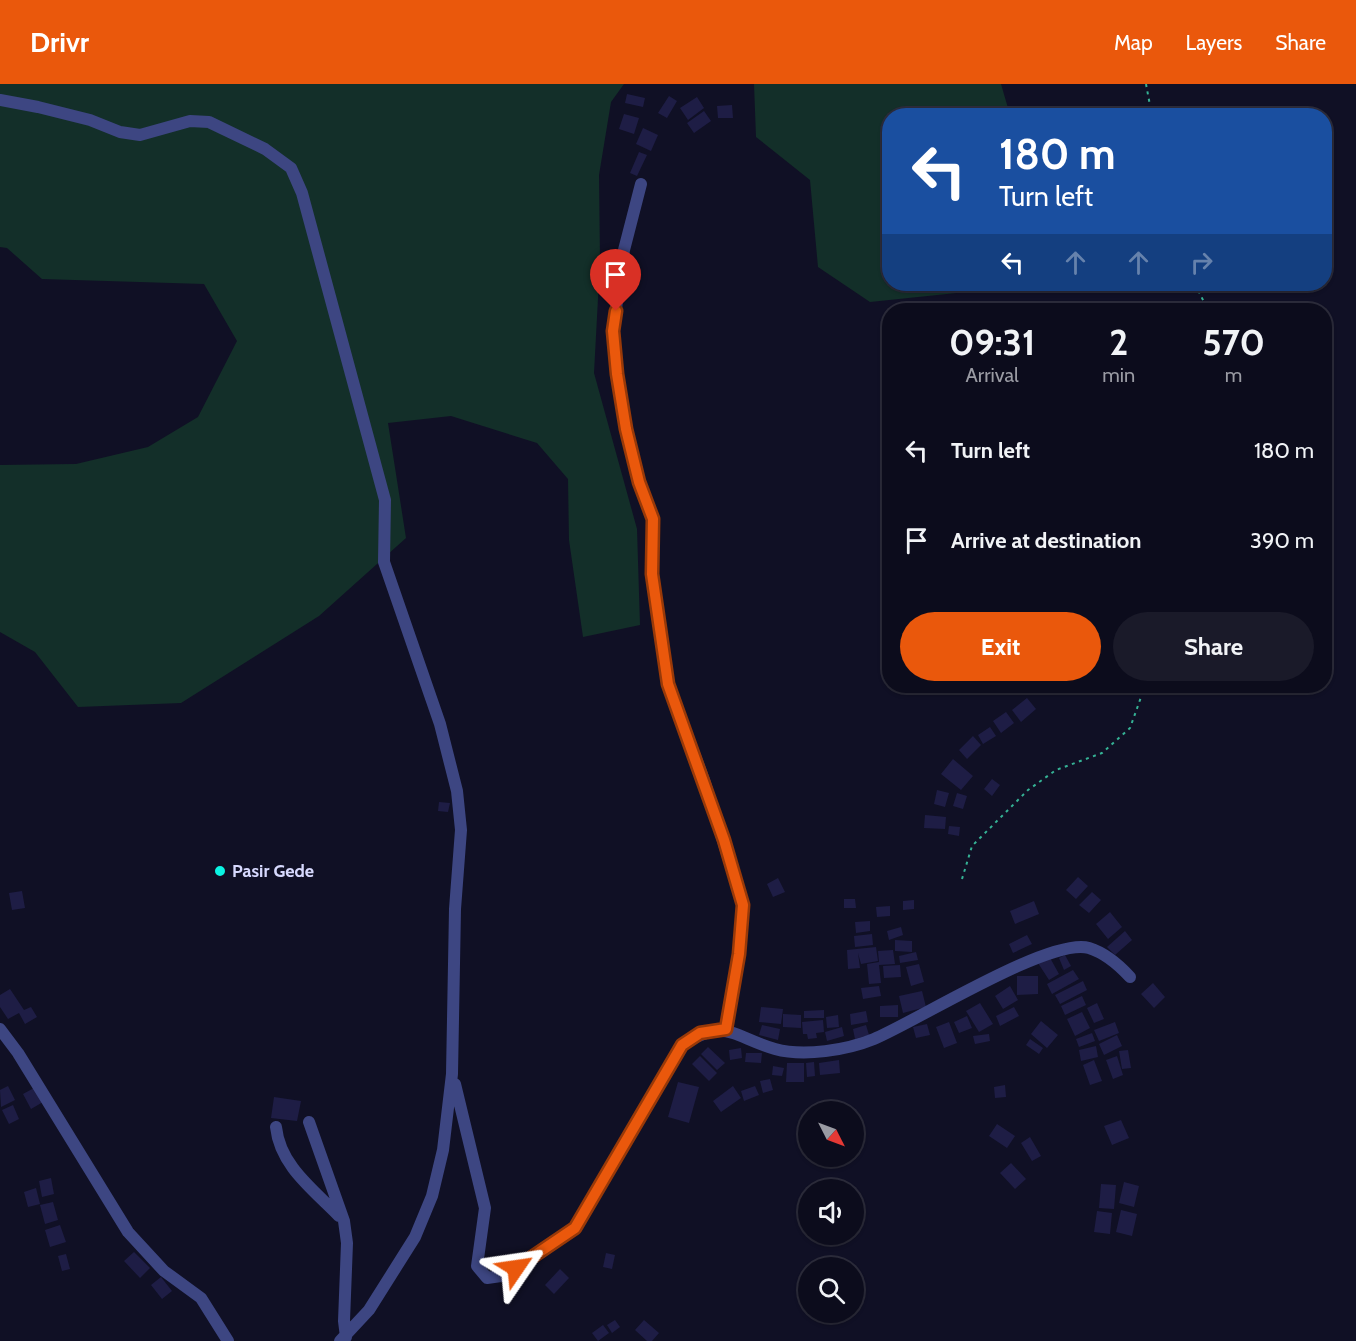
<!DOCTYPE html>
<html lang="en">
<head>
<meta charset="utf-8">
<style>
	body { margin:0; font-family:Cabin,sans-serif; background:#1a1a29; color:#f1f3f6; height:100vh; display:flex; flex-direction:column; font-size:22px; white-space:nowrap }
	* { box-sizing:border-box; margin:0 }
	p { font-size:20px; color:#9a9ba3 }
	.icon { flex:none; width:33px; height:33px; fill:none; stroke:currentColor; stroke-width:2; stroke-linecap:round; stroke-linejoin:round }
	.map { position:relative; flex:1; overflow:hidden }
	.side { position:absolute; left:882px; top:219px; width:450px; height:390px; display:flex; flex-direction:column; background:#0c0c1c; border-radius:24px; box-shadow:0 2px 4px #0004,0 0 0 2px #2c2c3b }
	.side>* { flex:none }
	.hud { position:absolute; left:882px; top:24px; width:450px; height:183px; border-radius:24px; box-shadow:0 2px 4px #0004,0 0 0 2px #2c2c3b; background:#1a4fa0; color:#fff; overflow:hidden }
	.needle { width:39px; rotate:132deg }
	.tools { position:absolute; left:798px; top:1017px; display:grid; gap:12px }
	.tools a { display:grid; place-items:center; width:66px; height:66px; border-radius:50%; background:#0c0c1c; box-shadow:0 2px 4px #0004,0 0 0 2px #2c2c3b; font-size:30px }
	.pin { position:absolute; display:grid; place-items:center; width:51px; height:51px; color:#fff; margin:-62px -26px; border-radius:50% 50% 50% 0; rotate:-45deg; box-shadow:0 0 6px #0007 }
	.pin .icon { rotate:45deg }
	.me { position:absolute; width:66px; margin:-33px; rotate:58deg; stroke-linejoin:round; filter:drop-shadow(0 0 4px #0008) }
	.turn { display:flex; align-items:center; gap:21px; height:126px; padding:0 18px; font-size:27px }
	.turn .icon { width:78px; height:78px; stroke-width:2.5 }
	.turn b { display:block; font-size:42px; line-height:51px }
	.lanes { display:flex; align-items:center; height:57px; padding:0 18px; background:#0003; justify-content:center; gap:30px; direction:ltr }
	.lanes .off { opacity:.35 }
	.eta { display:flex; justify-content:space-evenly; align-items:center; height:102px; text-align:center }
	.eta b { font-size:36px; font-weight:800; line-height:42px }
	.button { display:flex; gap:12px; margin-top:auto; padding:12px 18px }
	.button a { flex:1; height:69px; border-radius:36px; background:#ea580c; color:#fff; font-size:24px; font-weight:800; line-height:69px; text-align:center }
	.button a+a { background:#1a1a29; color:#f1f3f6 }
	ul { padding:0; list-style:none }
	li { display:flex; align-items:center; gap:18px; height:90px; padding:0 18px }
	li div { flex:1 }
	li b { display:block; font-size:22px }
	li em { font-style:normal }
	header { display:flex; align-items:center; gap:36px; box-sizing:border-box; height:84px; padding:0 30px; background:#ea580c; color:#fff }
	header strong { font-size:28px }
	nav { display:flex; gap:33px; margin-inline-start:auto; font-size:21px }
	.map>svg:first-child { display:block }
</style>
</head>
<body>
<header>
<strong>Drivr</strong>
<nav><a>Map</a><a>Layers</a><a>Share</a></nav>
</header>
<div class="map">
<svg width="1356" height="1257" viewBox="0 0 1356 1257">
	<rect width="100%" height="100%" fill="#101025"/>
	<!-- green -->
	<path fill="#132f29" d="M0,0H624L611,18L599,91L600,177L594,289L637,445L640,541L583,553L569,456L568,395L537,359L451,332L388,339L406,454L319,532L181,619L78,623L35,568L0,548V381L76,380L148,363L198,333L237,257L204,200L42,195L7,164L0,163Z
		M754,0H1001L1010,31L890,32V200H979L966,208L870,218L818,183L810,96L756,53Z"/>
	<!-- building -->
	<path fill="#1e1d45" d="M627,10L645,14L643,23L625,19Z
		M669,12L677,17L667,34L658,29Z
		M697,13L704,24L688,36L680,24Z
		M732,21L733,34H718L717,22Z
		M704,27L711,37L694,49L687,39Z
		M624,30L639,34L634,50L619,45Z
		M643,44L658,51L651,67L636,60Z
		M639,68L647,71L637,92L630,89Z
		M1027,614L1036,625L1021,638L1012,626Z
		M1006,628L1014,639L1001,649L993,637Z
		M990,643L996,652L983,660L978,651Z
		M973,652L981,661L967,675L959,666Z
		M953,675L973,692L961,706L941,690Z
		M992,695L1000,701L992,712L984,705Z
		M937,706L949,709L945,723L934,720Z
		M957,709L967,712L963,725L953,722Z
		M439,718L450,719L448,728L438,727Z
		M925,731L946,733L945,745L924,744Z
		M949,742L960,743L959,752L948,750Z
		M1078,793L1088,802L1076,815L1066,806Z
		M778,794L785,808L773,813L767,800Z
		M22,807L25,824L12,826L9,809Z
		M1092,808L1101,816L1089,829L1079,821Z
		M844,815H855L856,824H844Z
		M914,816V825L903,826V817Z
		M1034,817L1039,830L1015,840L1010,827Z
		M890,822V832L877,833L876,823Z
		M1110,828L1122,843L1108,855L1096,840Z
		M870,837V847L856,849L855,838Z
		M901,843L903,851L889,856L887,847Z
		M1125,847L1132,856L1115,871L1107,863Z
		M872,850L873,861L855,863L854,852Z
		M1027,851L1032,860L1013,869L1009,860Z
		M895,856L912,857V868L895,867Z
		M876,863L878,877L861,880L858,869L860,884L848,885L847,866Z
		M893,866L895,880L879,881L881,899L869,900L867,880L879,878L878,867Z
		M916,868L918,876L900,879L899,872Z
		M1065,871L1071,882L1064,886L1059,874Z
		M1049,872L1059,890L1049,896L1038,879Z
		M919,880L924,898L911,902L906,883Z
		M900,881L901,893L884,894L883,882Z
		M1073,886L1079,895L1052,910L1047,900Z
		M1017,892H1038V910L1017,911Z
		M1083,897L1087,906L1060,920L1055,911Z
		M1153,899L1165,913L1154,924L1141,910Z
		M879,902L881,912L863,915L861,904Z
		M1010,902L1018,916L1003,925L995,912Z
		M10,905L24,926L31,923L37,933L25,940L19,929L8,935L0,923V911Z
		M922,907L926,923L903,929L899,912Z
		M1082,912L1086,921L1065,931L1061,922Z
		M980,919L993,940L979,948L966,927Z
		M1097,919L1104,935L1094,939L1087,924Z
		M898,921V933H880V922Z
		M761,923L783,925L781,940L759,938Z
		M1014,923L1019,932L1000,942L996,932Z
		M824,926V934H804V927Z
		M866,927L868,938L851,941L850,930Z
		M1082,928L1090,944L1075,952L1067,935Z
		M783,930L801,931V944L783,943Z
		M838,931L839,943L827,944L826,933Z
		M967,932L972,944L959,949L954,938Z
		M823,936L824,948L816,949L817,954L808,955L807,950H803L802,938Z
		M1041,937L1058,951L1047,964L1031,950Z
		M949,938L957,959L944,964L936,943Z
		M1115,938L1119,949L1099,957L1094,946Z
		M927,940L930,951L916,954L913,943Z
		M762,941L780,945L778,956L759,951Z
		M866,941L869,951L855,955L853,945Z
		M842,943L844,952L827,957L825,948Z
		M1092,949L1095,957L1079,963L1076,955Z
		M989,950L990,957L975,960L973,952Z
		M1117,951L1122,962L1104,971L1099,960Z
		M1030,955L1043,964L1039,970L1026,961Z
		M1096,962L1098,973L1081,977L1079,966Z
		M708,963L725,979L717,986L701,970Z
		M741,964L742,974L730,976L729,966Z
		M1128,966L1131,984L1122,985L1119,967Z
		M746,969H762L761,979L745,978Z
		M700,972L717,989L709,997L692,980Z
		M1117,972L1123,991L1113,995L1106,976Z
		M839,976L840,989L820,991L819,979Z
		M1094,976L1102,997L1090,1001L1083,981Z
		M814,978L815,992L807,993L806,979Z
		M787,979H804V998H786Z
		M773,982L784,984L782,992L772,991Z
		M770,995L773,1006L763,1009L760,997Z
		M678,998L699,1003L689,1039L668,1033Z
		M1005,1001L1006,1013L995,1014L994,1003Z
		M8,1002L15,1016L1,1023L0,1006Z
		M733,1002L741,1014L721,1028L713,1017Z
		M755,1002L759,1011L744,1017L741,1007Z
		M34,1004L43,1018L31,1025L23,1010Z
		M274,1013L301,1017L297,1037L271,1034Z
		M13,1021L19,1035L9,1040L2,1026Z
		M1121,1036L1129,1054L1112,1061L1104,1042Z
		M997,1040L1015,1052L1007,1064L989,1052Z
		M1030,1053L1041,1072L1032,1077L1021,1059Z
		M1011,1079L1026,1095L1015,1105L1000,1089Z
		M51,1094L54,1110L42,1113L39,1097Z
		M1124,1098L1139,1102L1134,1123L1119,1119Z
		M1101,1100L1116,1101L1114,1125L1099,1124Z
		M36,1104L40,1120L28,1123L24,1108Z
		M53,1118L58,1136L45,1140L40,1121Z
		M1121,1126L1137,1130L1132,1152L1116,1148Z
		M1097,1127L1112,1129L1110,1150L1094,1148Z
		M60,1141L66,1158L50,1163L45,1146Z
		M134,1168L150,1184L140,1194L124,1177Z
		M606,1169L615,1171L612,1185L603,1183Z
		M66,1170L70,1185L62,1187L58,1172Z
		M560,1185L569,1194L554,1210L545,1201Z
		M161,1193L172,1207L162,1215L151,1201Z
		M615,1236L620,1243L612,1249L607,1241Z
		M644,1236L659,1249L652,1257H647L635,1246Z
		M603,1241L609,1249L598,1257L592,1249Z"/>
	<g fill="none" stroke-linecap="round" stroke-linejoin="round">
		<!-- path -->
		<path stroke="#35b295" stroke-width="2" stroke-dasharray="3 4.5" stroke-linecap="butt" d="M1146,0L1152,32
			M1195,200L1208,226
			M962,795L972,762L1028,706L1056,686L1102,669L1130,644L1145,602"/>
		<!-- minor -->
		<path stroke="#3d4682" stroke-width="12" d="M0,16L38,23L90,36L120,48L140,51L190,37L209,38L265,65L291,84L302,109L385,416L384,478L440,640L457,707L461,746L455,825L452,990L443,1066L432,1112L415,1153L369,1226L340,1257
			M641,100L624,166L613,247L617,290L626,345L639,398L653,435L652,490L668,600L704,696L743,821L739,870L726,945
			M0,945L18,969L128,1148L164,1187L201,1214L228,1257
			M455,1000L485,1124L477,1182L487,1194L501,1192L530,1176L575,1144L682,961C726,933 733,953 775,965C804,973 847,966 874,955C917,937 1050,853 1089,864C1105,869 1119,881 1130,893
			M309,1038L344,1137L347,1159L344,1237L346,1253
			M276,1043C280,1082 314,1106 339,1132"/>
	</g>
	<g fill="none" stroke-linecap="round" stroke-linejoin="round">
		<!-- route casing -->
		<g stroke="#983908" stroke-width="15">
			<path id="route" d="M516,1184L575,1144L682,961L700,949L726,945L739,870L743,821L724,756L668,600L652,490L653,435L639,398L626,345L617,290L613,247L616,227"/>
		</g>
		<!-- route -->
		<use href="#route" stroke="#ea580c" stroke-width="10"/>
	</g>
	<!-- markers -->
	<circle fill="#0bf4e3" stroke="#101025" stroke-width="2" cx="220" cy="787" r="6"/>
	<g text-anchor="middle" stroke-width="4.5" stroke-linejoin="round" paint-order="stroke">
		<!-- poi labels -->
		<g font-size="18" font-weight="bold" fill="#d6d8fd" stroke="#101025" text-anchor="start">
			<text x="232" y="793">Pasir Gede</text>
		</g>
	</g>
</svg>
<div class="tools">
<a><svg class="needle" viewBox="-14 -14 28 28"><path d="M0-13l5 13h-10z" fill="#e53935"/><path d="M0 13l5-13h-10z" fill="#9a9ba3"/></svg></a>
<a><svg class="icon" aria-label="sound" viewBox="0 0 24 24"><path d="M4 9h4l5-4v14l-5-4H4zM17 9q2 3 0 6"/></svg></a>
<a><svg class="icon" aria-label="search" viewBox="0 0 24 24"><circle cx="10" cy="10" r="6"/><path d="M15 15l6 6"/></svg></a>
</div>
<div class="pin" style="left:616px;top:227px;background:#d93025"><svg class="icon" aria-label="arrive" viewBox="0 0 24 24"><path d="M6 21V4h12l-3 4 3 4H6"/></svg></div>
<svg class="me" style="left:516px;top:1184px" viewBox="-20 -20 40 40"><path d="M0-17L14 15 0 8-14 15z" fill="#ea580c" stroke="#fff" stroke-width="4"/></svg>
<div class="hud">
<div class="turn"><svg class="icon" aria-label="left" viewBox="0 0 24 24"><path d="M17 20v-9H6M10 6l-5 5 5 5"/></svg><div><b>180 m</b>Turn left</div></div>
<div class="lanes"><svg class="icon" aria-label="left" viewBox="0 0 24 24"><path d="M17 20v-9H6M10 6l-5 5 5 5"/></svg><svg class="icon off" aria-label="ahead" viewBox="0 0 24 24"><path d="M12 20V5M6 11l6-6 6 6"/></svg><svg class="icon off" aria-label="ahead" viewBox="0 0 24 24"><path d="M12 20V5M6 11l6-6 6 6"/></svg><svg class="icon off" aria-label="right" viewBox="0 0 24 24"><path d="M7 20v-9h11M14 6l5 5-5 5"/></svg></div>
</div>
<section class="side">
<div class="eta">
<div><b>09:31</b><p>Arrival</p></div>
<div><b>2</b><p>min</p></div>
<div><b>570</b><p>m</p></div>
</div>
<ul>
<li><svg class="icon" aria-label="left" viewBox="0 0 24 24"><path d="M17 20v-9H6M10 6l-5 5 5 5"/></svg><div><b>Turn left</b></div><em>180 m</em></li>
<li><svg class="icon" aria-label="arrive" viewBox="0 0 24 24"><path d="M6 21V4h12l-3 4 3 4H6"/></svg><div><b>Arrive at destination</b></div><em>390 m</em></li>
</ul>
<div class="button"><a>Exit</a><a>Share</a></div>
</section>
</div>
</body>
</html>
